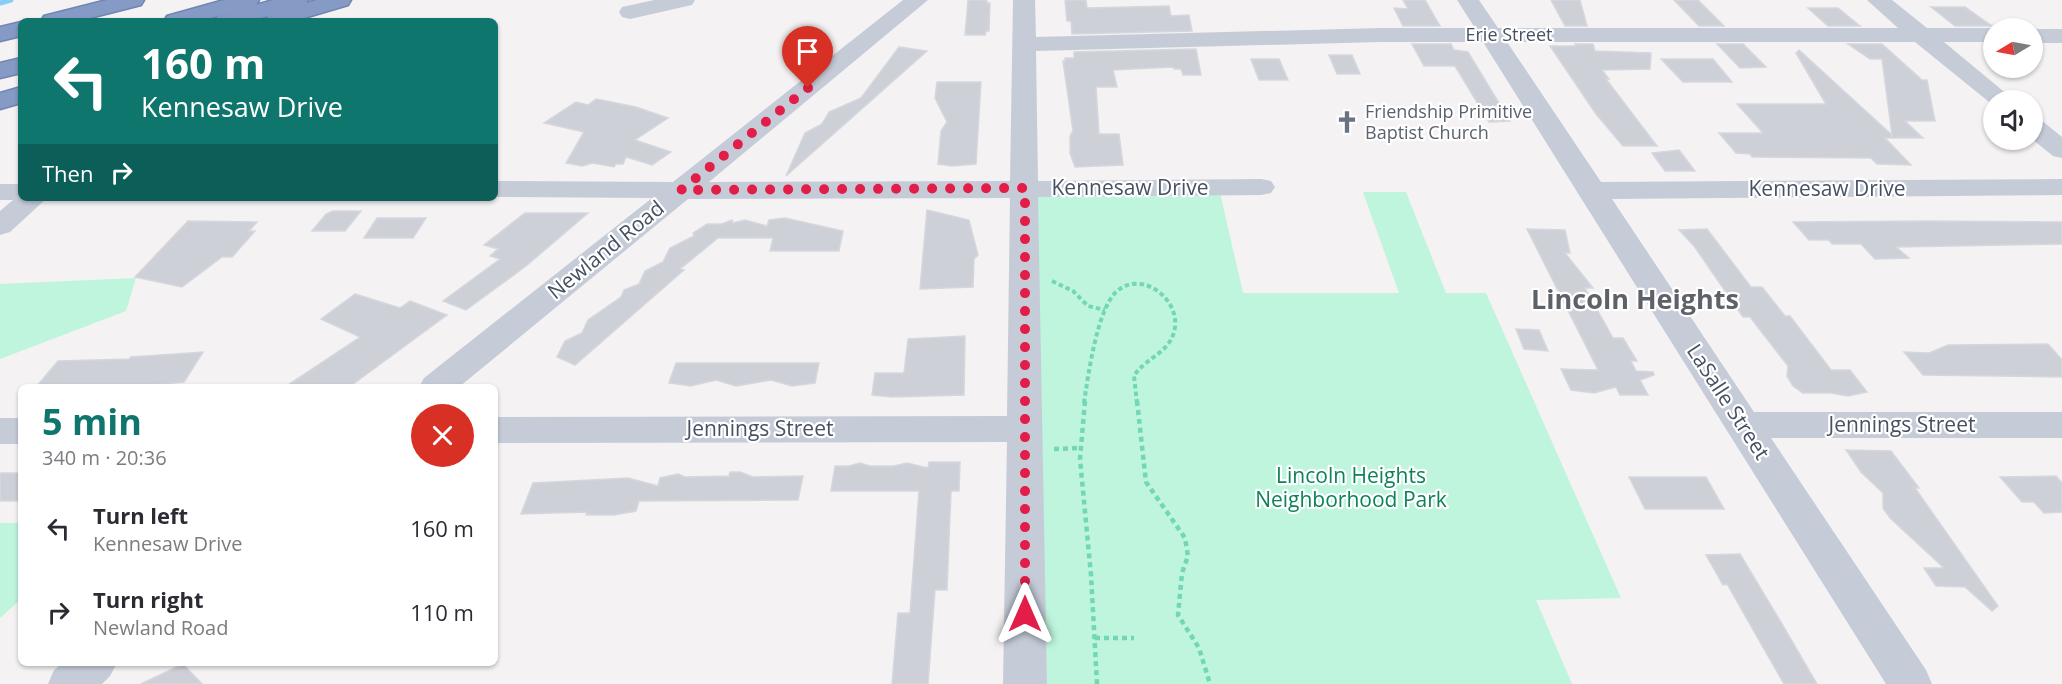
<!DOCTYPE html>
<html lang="en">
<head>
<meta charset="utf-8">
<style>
	body { margin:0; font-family:"Open Sans",sans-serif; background:#f7f7f7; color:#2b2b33; height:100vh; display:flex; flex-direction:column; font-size:22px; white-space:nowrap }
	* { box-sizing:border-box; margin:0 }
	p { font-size:20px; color:#7c7c81 }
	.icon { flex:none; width:33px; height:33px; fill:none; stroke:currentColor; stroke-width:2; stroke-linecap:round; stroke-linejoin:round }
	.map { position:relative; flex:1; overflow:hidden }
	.drawer { position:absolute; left:18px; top:384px; width:480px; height:282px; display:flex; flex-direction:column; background:#fff; border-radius:9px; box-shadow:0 2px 4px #0004 }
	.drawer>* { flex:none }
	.hud { position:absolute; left:18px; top:18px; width:480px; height:183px; border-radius:9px; box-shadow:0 2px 4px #0004; background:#0f766e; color:#fff; overflow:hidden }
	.needle { width:39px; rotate:260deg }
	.controls { position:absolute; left:1983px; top:18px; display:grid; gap:12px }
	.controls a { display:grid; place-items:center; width:60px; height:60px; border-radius:50%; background:#fff; box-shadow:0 2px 4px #0004; font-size:30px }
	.pin { position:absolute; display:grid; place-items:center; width:51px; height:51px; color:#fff; margin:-62px -26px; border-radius:50% 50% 50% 0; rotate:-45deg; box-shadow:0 0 6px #0007 }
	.pin .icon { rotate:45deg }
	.me { position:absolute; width:66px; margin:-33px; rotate:0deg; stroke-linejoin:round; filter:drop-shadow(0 0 4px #0008) }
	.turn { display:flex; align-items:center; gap:21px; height:126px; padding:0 24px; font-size:27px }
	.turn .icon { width:78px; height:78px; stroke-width:2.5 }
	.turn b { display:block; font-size:42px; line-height:51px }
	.then { display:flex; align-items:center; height:57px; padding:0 24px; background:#0003; gap:12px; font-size:22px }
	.round { display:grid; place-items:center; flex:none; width:63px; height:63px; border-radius:32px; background:#f7f7f7 }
	.summary { display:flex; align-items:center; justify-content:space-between; height:102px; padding:0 24px }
	h1 { font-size:36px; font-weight:700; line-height:45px; color:#0f766e }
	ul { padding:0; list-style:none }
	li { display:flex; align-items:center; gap:18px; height:84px; padding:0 24px }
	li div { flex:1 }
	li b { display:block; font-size:22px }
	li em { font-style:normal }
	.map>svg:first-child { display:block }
</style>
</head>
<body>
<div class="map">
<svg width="2062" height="684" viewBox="0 0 2062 684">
	<rect width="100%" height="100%" fill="#f4f2f2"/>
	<!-- green -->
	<path fill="#bef5dc" d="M1363,192H1406L1446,293H1486L1621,598L1536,600L1572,684H1047L1035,195L1220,193L1243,293H1399Z
		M136,278L126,311L0,359V284Z
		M0,523H21V599L0,618Z"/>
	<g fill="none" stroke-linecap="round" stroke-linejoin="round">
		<!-- stream -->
		<path stroke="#87cdf6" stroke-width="5" d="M0,3L11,0"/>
	</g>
	<!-- building -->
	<path fill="#ced0d8" stroke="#d6d7de" stroke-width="1.5" d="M968,0H987V3H990L989,31H986L985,35H965Z
		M1065,0H1086L1087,8L1169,6L1171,16L1189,15L1192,31L1072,34L1071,21H1067Z
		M1403,0H1425L1440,26H1403L1394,8L1408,9Z
		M1551,0H1580L1587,26H1565Z
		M1674,0H1698L1724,26H1699Z
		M1931,7H1965L1992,26H1955Z
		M1808,8H1838L1860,26H1828Z
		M1412,44H1451L1454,50L1468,52L1510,121L1489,122L1455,66H1424Z
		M1575,44H1593L1595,51L1651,53L1650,69L1602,70L1609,79H1606L1657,146H1623L1596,114L1550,46H1576Z
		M1717,44H1743L1766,67L1740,68Z
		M1848,44H1882L1922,80H1927L1935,121H1905L1923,138H1885L1911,165L1877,164L1871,158L1752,157L1750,154L1736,153L1719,133H1763L1737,104H1826L1796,53L1799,50L1892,135L1882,59H1870Z
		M899,47L927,51L786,176L805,133L822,124L829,112L861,98Z
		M1196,49L1201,75H1183L1181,69H1174L1173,67L1113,70L1117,87H1096L1099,134H1119L1123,165L1075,167L1070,153V136L1073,131L1063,61H1065V58H1074V52Z
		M1329,55H1352L1360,74H1337Z
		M1251,59H1279L1288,80H1259Z
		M1661,59H1713L1732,82H1683Z
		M937,82H981L976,164L952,166L938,164L941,131L947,122L935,98Z
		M596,99L636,107L668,118L635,140L671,152L652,165L626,157L623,164H616L614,167L593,163L582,166L566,163L584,132L544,123L576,102L588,105Z
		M1679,150L1695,171H1665L1652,153Z
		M927,210L969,220L978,255L974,259L973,287L920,289Z
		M333,211H361L345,231H312L326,214Z
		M525,213H588L526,266L466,310L443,301L500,259L490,256L498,249L484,245Z
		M377,218H426L413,238H364Z
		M785,218L843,231L839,251H770L773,238H718L680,269L684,270L575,365L557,357L565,341L582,333L588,320L621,297L624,290L639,284L645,271L663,262L670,248L694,236L693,233L707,224H722L732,220L733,223L745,220L767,226L769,220Z
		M188,221L257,222L249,231H255L232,257H222L182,287L135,277Z
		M1925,221L2062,222V244L1896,247L1909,258L1875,259L1861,244H1832L1829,240H1809L1793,222Z
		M1527,229L1565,230L1570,253H1565L1593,288H1585L1613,338H1623L1637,361H1631L1636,371L1653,372L1654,375L1640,380L1648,395H1620L1616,387L1594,393L1571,390L1561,369L1598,370Z
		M1707,229L1751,287H1762L1785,316H1790L1831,370H1850L1867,392L1848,396L1831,393H1803L1793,386L1787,376L1788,366L1750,317H1743L1694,246L1679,230Z
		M355,294L400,308L410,301L447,315L349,387H285L360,337L321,319Z
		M1516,329L1539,330L1548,351L1524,349Z
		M965,336L964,395L892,397L872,395L875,373H904L908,339Z
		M2048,344L2062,360V377L1923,375L1904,352L1929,353L1948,345Z
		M203,352L184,382L126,387H36L58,361L129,359L131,357Z
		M676,363H819L815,383L792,386L771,380L736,386L716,380L691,386L669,383Z
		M1846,450L1891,451L1919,488H1915L1998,606L1992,611L1965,587L1936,586L1924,568H1944L1890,518L1883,508V493L1861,472Z
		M929,462H960L959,491H951L947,590H935L928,684H892L898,613H910L919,491H831L835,466H849L860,463L870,466H894L907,463L928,468Z
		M730,472H740L753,477L803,476L798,500L639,501L636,511L614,515H586L587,512L521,514L533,483L628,478L658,486L660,478L678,474L685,477L729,476Z
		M0,473H21V501H0Z
		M2056,476L2062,483V512L2044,513L2034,502H2022L2000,477Z
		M1629,477H1706L1724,509H1645Z
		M1740,554L1782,624L1817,684H1784L1727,584L1723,585L1706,555Z
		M183,664L202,684H141Z"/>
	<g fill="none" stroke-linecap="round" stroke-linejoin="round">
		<!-- highway casing -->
		<g stroke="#7085b1" stroke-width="3">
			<path id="highway" d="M107,0H144L141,5L78,21H41L44,16Z
				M224,0H259L256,5L200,21H164L167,16Z
				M273,0H308L306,3L317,0H351L348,5L294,21H267L268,16L250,21H215L218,16Z
				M21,22V36L0,41V27Z
				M21,58V73L0,78V63Z
				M21,87V103L0,109V93Z"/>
		</g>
		<!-- path-far1 -->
		<path stroke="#72d7b5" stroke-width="4" stroke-dasharray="4.5 3" stroke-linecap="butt" d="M1052,281L1073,291L1088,306L1105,310
			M1084,403C1088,376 1097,310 1116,292C1142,268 1183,301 1174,332C1168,354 1145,358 1134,376L1137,403"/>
		<!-- path -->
		<path stroke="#72d7b5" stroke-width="4.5" stroke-dasharray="5 4" stroke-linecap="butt" d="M1085,401L1080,459L1091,575L1097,684
			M1137,401L1146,482L1185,538L1188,556L1182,573L1178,615L1199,648L1210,684
			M1054,449L1080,448
			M1095,638H1134"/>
		<!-- minor -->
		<path fill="#c5ccd8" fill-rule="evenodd" d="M654,0H695L692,5L630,19L622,17L619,12L622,7Z
			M903,0H928L709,182L1010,181L1013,0H1035L1036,37L1380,28H1475L1457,0H1479L1498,28H1898L1867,0H1892L1927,28H1996H1994V42H1944L2014,100H1994V106L1915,42H1507L1601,182L2062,179V195L1612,199L1754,412H2062V438H1771L1926,670L1932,684H1886L1483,42H1380L1036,51L1038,181L1261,179L1271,181L1275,187L1271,193L1261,195L1038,197L1047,684H1003L1007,442L495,443V417L1007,416L1010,198L688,199L459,387H419L424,378L652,198L495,197V181L673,182Z
			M2032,29H2062V43H2032Z
			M2032,118L2041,120L2062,137V158L2053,156L2032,139Z
			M0,184H21V198H47L10,232L0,235V211L13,200H0Z
			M0,418H21V444H0Z
			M63,663H117L110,676L102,684H48L54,670Z"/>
		<!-- highway -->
		<use href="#highway" fill="#859ac5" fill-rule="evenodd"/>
	</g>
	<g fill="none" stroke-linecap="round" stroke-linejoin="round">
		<!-- route -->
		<path stroke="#e11d48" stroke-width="10" stroke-dasharray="0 18" d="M808,88L681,190L1025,188V614"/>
	</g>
	<!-- icons -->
	<defs>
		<g id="church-bare" transform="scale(1.8)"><path d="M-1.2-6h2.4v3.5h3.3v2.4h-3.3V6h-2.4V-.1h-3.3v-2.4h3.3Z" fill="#6b7280" stroke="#fff" stroke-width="2.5" paint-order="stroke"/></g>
	</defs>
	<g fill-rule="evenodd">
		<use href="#church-bare" x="1347" y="122"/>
	</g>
	<g text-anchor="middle" stroke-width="4.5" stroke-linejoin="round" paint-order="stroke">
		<!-- far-street labels -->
		<g font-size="18" fill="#475162" stroke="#fff">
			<text x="1509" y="41">Erie Street</text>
		</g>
		<!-- far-worship labels -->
		<g font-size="18" fill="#5b616d" stroke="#fff" text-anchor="start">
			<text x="1365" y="118">Friendship Primitive<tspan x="1365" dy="21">Baptist Church</tspan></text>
		</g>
		<!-- street labels -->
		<g font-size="21" fill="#475162" stroke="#fff">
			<text x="1130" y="195">Kennesaw Drive</text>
			<text x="1827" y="196">Kennesaw Drive</text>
			<text transform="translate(606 250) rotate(-39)" y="7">Newland Road</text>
			<text transform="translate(1728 402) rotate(57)" y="7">LaSalle Street</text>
			<text x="1902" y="432">Jennings Street</text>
			<text x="760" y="436">Jennings Street</text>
		</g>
		<!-- park labels -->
		<g font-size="21" fill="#0e825a" stroke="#fff">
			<text x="1351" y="483">Lincoln Heights<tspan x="1351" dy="24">Neighborhood Park</tspan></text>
		</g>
		<!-- district labels -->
		<g font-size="27" font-weight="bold" fill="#5e6168" stroke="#fff">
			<text x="1635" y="309">Lincoln Heights</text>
		</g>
	</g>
</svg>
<div class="controls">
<a><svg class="needle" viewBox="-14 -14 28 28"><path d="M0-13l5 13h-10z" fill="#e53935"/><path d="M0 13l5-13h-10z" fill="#7c7c81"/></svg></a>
<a><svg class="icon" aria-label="sound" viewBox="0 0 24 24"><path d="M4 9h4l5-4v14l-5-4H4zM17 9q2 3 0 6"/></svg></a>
</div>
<div class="pin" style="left:808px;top:88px;background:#d93025"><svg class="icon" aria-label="arrive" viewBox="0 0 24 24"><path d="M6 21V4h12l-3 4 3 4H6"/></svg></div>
<svg class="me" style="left:1025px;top:614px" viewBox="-20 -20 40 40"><path d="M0-17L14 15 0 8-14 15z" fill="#e11d48" stroke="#fff" stroke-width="4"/></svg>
<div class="hud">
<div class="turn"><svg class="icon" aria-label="left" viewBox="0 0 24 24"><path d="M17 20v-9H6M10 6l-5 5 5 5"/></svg><div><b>160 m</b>Kennesaw Drive</div></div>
<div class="then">Then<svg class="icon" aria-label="right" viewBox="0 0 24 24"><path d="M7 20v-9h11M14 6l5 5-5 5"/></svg></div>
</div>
<section class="drawer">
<div class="summary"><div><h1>5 min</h1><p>340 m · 20:36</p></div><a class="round" style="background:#d93025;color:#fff"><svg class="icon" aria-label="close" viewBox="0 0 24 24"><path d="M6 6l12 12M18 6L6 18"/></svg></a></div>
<ul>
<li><svg class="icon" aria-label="left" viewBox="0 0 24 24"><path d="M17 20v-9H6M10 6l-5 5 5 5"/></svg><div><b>Turn left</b><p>Kennesaw Drive</p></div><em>160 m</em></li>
<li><svg class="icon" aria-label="right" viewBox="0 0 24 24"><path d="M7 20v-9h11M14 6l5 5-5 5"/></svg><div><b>Turn right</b><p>Newland Road</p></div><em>110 m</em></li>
</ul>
</section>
</div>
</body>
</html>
